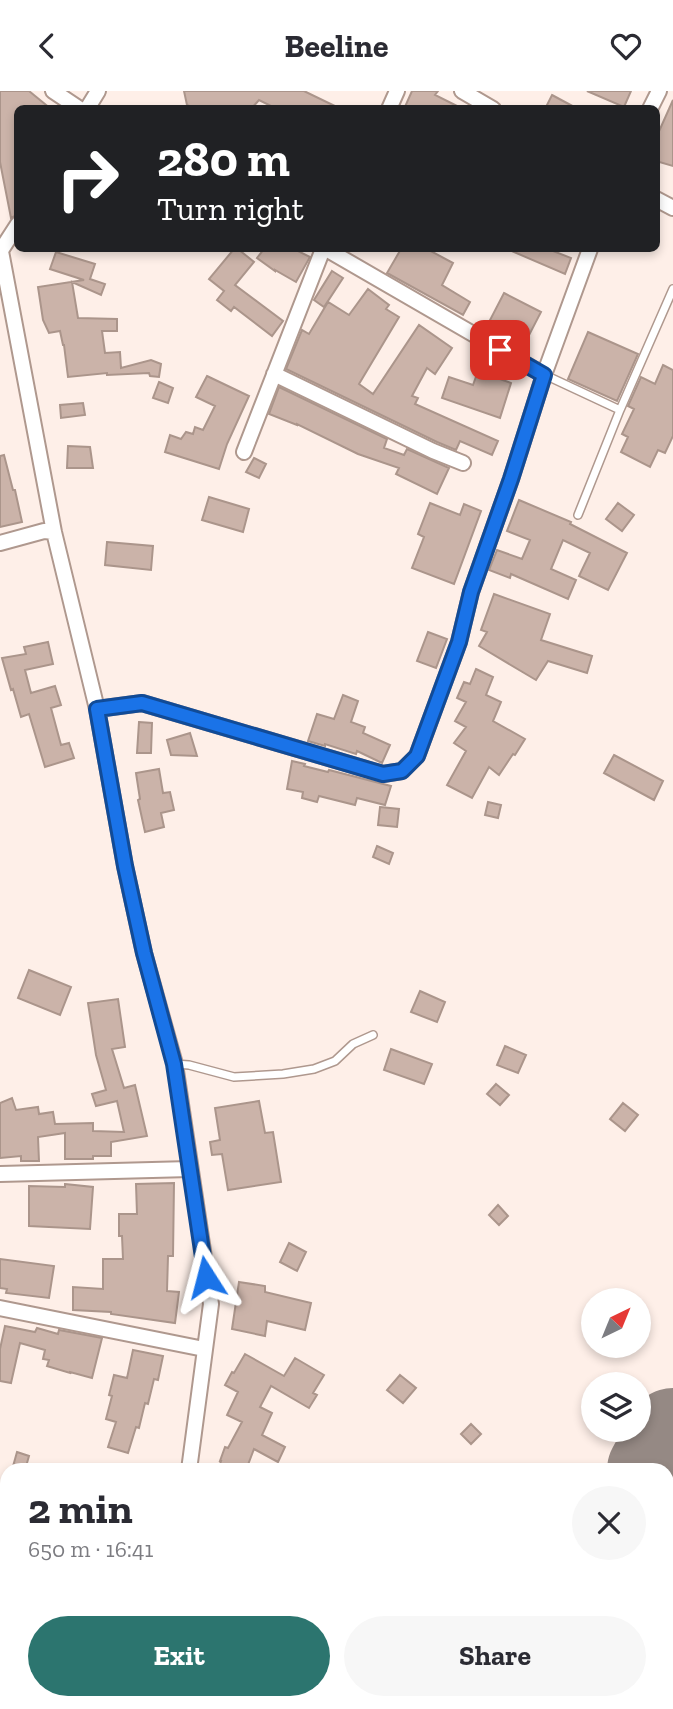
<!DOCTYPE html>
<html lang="en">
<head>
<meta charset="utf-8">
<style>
	body { margin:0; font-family:"Zilla Slab",serif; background:#f7f7f7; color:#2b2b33; height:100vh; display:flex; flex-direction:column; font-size:26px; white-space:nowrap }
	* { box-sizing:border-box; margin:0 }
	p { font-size:23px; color:#7c7c81 }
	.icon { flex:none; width:38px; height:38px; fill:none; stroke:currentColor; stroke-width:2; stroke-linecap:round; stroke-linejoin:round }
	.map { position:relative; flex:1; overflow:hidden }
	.sheet { position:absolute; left:0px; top:1372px; width:674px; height:247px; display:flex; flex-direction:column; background:#fff; border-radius:21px 21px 0 0; box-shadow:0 4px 10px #0003 }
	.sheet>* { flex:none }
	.banner { position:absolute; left:14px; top:14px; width:646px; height:147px; border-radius:10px; box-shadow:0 4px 10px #0003; background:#202124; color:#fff; overflow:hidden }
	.needle { width:46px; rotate:43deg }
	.fabs { position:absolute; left:581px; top:1197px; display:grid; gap:14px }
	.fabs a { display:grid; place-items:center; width:70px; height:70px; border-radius:50%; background:#fff; box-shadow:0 4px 10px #0003; font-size:35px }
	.pin { position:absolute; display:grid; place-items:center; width:60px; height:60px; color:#fff; margin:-30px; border-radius:14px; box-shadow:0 4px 10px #0006 }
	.me { position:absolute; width:77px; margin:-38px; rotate:351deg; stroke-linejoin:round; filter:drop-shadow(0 0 5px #0008) }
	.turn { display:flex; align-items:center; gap:24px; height:147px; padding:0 28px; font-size:32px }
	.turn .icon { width:91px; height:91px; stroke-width:2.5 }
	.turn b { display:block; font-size:49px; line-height:60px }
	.round { display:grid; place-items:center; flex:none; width:74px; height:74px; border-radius:37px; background:#f7f7f7 }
	.overview { display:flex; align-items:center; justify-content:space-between; height:119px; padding:0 28px }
	h1 { font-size:42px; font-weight:700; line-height:52px }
	.cta { display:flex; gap:14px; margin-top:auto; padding:14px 28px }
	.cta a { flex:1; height:80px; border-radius:42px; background:#2c756f; color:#fff; font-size:28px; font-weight:700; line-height:80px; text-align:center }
	.cta a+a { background:#f7f7f7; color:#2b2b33 }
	header { display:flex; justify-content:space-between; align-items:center; height:91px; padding:0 28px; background:#fff; font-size:32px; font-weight:700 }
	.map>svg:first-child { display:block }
</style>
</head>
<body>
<header><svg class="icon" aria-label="back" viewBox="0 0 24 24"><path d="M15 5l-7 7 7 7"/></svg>Beeline<svg class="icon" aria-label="heart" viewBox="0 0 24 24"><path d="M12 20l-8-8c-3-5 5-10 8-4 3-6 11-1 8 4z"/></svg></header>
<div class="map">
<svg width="673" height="1618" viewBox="0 0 673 1618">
	<rect width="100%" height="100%" fill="#feefe8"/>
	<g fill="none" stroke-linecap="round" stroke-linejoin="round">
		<!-- runway -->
		<path stroke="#958984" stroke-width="94" d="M654,1379L673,1344
			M521,1618L525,1612"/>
	</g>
	<!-- building -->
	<path fill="#cbb3a9" stroke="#ab958b" stroke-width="2" d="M0,0H29L51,18H18V123L11,127L0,71Z
		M184,0H304L341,18H277L259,9L251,18H195L187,14Z
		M412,0H438L435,4L463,18H404Z
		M587,0H631L624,16Z
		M552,4L578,18H545Z
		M673,9V75L656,70V47Z
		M234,158H238L254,171L235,194L283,230L272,245L234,216L231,220L217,209L224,200L209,188Z
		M264,158H294L310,166L296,191L275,179V180L257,167Z
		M401,158H427L453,172L442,194L470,211L463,224L387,182Z
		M507,158H548L571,167L565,183Z
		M56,161L95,173L90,188L105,193L101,204L72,191L78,227L117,228V240H102L105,262L120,261L121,277L151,269L161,273L159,286L150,285L149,282L107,284V282L68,286L64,254H63L60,240L49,242L43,229L38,196L84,189L50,178Z
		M332,180L343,187L324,216L314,209Z
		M368,198L389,214L386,218L399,226L359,293L373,303L419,234L452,257L435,283L427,277L412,305L418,307L415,313L498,350L492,364L460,350L456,359L437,351L286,278L302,239L309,243L328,211L349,224Z
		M504,202L541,221L526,250L489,231Z
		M588,241L638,263L617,310L568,288Z
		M663,274L673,279V345L665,362L658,359L650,376L621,361L628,346L622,343L634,318L628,315L641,286L655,293Z
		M478,280L511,292L500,327L442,307L449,286L473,294Z
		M207,285L249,305L227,353L219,378L165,361L170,344L181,348L186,341L193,343L195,336L203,339L215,315L196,306Z
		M159,291L173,297L168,312L153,307Z
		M279,296L387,348L384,357L404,364L407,358L449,377L437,403L396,383L399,377L358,363L297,333V334L269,323Z
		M83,312L85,324L61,327L60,314Z
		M68,355L90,356L93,377H67Z
		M4,364L13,399H15L22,431L0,436V365Z
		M254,367L266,373L259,387L246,381Z
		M209,406L249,418L243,441L202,429Z
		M519,409L571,431L570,433L627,462L608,499L579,485L590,462L563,449L551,478L576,489L568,508L511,483L510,487L489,479L497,459L522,468L530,449L507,440Z
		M430,412L460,424L464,413L481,420L454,493L412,477L424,446L418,443Z
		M618,412L634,424L622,440L606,428Z
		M107,451L153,455L151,479L105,474Z
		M494,503L550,523L541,549L592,565L587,582L548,570L536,589L479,555L487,541L481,539Z
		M428,541L447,548L436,577L417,570Z
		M48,551L53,573L25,579L31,602L55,595L61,614L51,617L61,654L69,652L74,667L45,676L29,623L21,626L13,598L11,599L2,567L26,563L24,556Z
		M476,578L493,586L486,604L501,611L493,630L525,648L515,664L513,663L499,684L489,676L472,707L447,694L466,660L454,652L466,636L455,630L466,611L457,607L464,591L470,593Z
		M343,604L358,610L351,631L365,636L363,642L390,654L382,672L357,660L356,663L325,653V655L308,650L317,623L334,628Z
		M139,631L152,632L151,662H137Z
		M190,642L197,665L171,664L167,649Z
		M614,664L663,690L654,709L604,682Z
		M292,670L305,673L304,675L328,681L329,679L391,695L385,714L357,707L355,714L319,705L317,711L302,707L303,701L287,698Z
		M159,678L163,702L170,701L174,719L161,722L164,736L145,741L138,709L140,708L136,682Z
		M488,711L501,714L498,727L485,724Z
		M380,716L399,718L397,736L378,734Z
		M377,755L393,762L389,773L373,766Z
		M29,879L71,896L60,924L18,907Z
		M420,900L445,911L437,931L411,921Z
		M118,908L125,956L112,958L124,997L135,994L147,1045L111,1051V1065H93V1068H65V1042L38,1046L39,1070H21V1065L0,1067V1012L12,1007L16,1019L38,1016L39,1023L53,1021L55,1033L93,1032V1040L124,1041L117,1010L96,1015L92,1003L106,999L96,964L88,912Z
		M505,955L526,964L518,982L497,974Z
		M391,958L432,973L424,993L384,979Z
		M496,993L509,1004L500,1014L487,1003Z
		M259,1010L265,1042L273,1041L281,1091L228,1099L222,1063L212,1064L210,1051L220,1049L215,1017Z
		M623,1012L638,1024L625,1040L610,1028Z
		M174,1092L173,1165H168L167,1200L179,1201L175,1232L111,1223V1221L73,1219V1196L103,1198V1168H123L122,1145H119V1123H137L136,1093Z
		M65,1093L93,1096L90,1138L29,1135V1095L65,1096Z
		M498,1114L508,1125L499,1134L489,1124Z
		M289,1152L306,1161L297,1180L280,1171Z
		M0,1168L54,1175L49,1207L6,1202L7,1198L0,1197Z
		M239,1191L265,1195V1201L311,1212L305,1239L267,1230L265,1245L232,1238Z
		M5,1235L35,1241L37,1237L58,1243L59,1239L102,1247L92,1287L70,1281V1282L47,1275L49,1269L43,1268L45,1259L20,1252L11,1292L0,1290V1258Z
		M133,1259L163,1265L158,1289L154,1288L148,1313L145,1312L139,1337L136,1336L128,1362L108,1356L116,1331L106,1328L112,1305L109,1304L114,1284L127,1287Z
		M245,1263L284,1285L295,1267L324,1284L313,1302L317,1304L309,1317L271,1295L260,1316L272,1322L262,1344L285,1356L278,1371L254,1358L246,1379H218L221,1370H220L225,1356L228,1357L242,1331L227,1324L238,1301L225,1294L232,1281L234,1282Z
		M400,1284L416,1297L403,1312L387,1299Z
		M471,1333L481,1343L471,1353L461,1343Z
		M17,1361L29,1365L25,1379H12Z"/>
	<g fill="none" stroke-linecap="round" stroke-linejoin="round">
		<!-- service casing -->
		<g stroke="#af988e" stroke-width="10">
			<path id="service" d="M545,284L620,319L578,424
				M620,319L673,198
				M175,973L189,974L234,986L283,983L314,978L335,970L353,953L373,944"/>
		</g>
		<!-- minor casing -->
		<g stroke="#af988e" stroke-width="18">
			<path id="minor" d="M53,0L80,18
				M462,0L493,18
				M87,18L98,0
				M389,18L397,0
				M650,18L659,0
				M656,108L673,117
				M0,155L54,441L97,618L125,775L144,862L175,973L211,1213L189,1379
				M326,158L544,284
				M0,161L18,133
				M274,283L433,360L463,372
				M244,361L323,158
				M0,452L44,440L54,441
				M97,618L142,612L383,683L402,680L417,665L459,551L471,501L511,388L544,284L590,158
				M0,1083L190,1078
				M0,1217L204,1258
				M0,1468L7,1471
				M85,1618L88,1612"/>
		</g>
		<!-- service -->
		<use href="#service" stroke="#fff" stroke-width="7"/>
		<!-- minor -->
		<use href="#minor" stroke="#fff" stroke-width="14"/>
	</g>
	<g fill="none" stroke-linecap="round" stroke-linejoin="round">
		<!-- route casing -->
		<g stroke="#114b97" stroke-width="18">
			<path id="route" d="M206,1186L174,973L144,862L125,775L97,618L142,612L383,683L402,680L417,665L459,551L471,501L511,388L544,284L500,259"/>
		</g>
		<!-- route -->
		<use href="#route" stroke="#1a73e8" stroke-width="12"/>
	</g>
</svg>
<div class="fabs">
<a><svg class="needle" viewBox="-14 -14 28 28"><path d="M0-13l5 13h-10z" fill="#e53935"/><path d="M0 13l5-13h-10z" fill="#7c7c81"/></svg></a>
<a><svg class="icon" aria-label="layers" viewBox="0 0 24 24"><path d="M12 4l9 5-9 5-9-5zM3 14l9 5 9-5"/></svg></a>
</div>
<div class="pin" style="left:500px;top:259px;background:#d93025"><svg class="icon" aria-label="arrive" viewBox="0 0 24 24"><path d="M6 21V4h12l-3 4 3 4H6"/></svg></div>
<svg class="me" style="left:206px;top:1186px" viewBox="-20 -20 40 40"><path d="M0-17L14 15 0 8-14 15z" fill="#1a73e8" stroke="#fff" stroke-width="4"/></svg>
<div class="banner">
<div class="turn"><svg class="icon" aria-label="right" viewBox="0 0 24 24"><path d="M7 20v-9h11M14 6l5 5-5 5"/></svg><div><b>280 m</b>Turn right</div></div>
</div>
<section class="sheet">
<div class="overview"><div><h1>2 min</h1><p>650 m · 16:41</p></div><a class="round"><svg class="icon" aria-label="close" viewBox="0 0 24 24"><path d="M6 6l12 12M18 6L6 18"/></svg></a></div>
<div class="cta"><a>Exit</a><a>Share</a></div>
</section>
</div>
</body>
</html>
